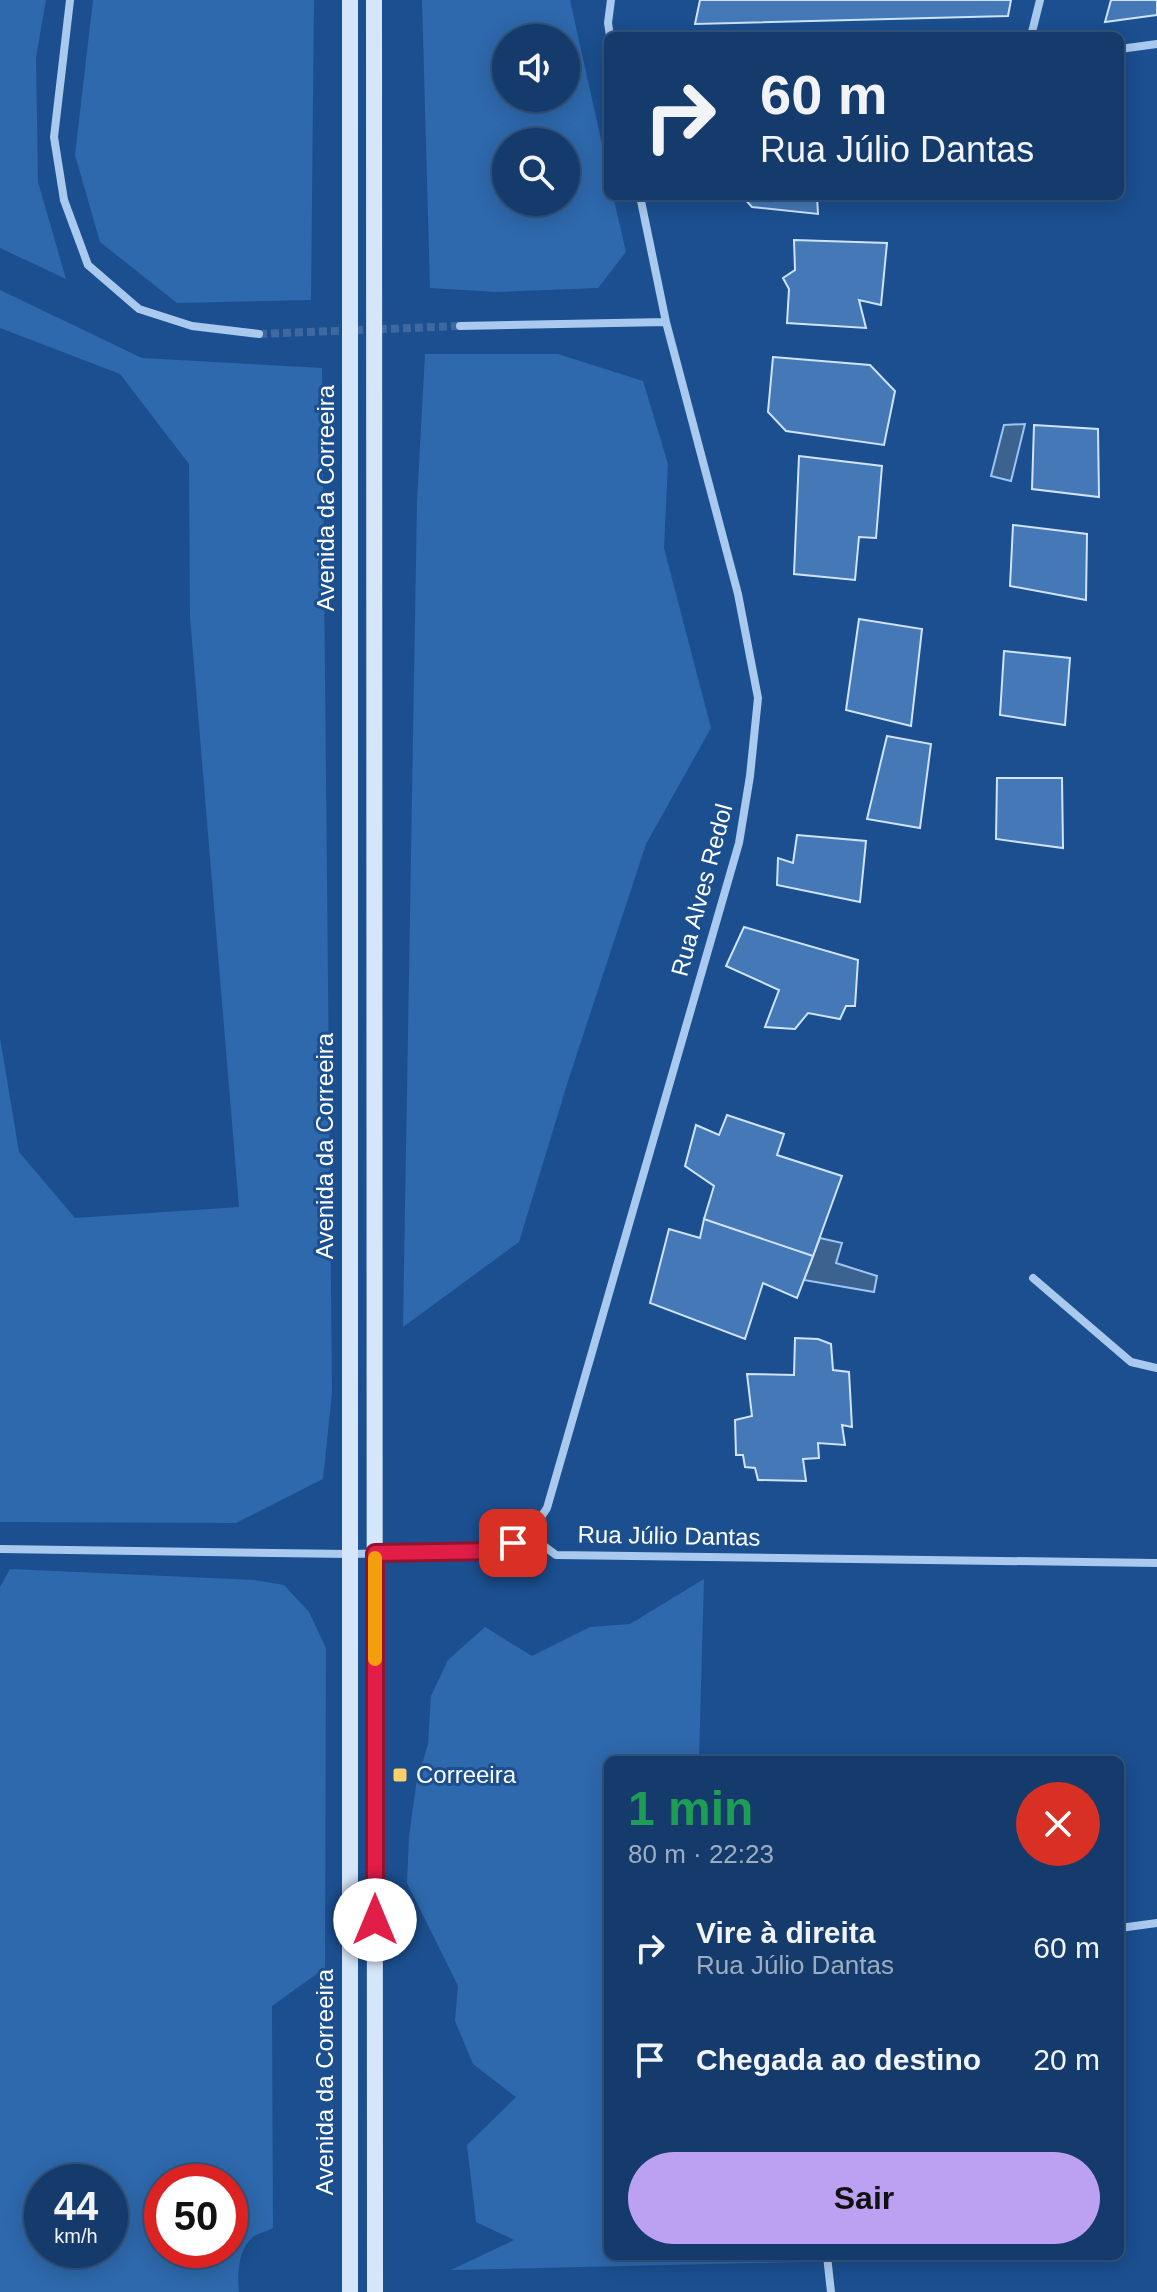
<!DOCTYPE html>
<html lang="pt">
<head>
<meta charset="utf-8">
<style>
	body { margin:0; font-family:Arial,sans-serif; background:#1d4271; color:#f1f3f6; height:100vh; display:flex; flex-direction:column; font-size:30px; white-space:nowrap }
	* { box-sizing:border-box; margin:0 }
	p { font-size:26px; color:#9dadc1 }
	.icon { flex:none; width:44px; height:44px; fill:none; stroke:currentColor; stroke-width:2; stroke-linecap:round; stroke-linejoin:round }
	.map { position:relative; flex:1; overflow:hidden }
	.drawer { position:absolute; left:604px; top:1756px; width:520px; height:504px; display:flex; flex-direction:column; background:#143b6b; border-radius:12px; box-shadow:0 4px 20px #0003,0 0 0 2px #33557e }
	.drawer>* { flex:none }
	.hud { position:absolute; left:604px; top:32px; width:520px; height:168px; border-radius:12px; box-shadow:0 4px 20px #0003,0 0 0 2px #33557e; background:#143b6b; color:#f1f3f6; overflow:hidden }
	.controls { position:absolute; left:492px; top:24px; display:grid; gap:16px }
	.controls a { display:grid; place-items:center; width:88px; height:88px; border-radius:50%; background:#143b6b; box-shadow:0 4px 20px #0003,0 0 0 2px #33557e; font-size:40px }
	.speed { position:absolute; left:24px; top:2164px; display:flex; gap:16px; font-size:40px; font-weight:700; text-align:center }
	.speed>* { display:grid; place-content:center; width:104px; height:104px; border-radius:50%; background:#143b6b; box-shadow:0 4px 20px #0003,0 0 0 2px #33557e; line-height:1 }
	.speed small { font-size:20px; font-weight:400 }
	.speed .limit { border:12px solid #d22; background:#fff; color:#111 }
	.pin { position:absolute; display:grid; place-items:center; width:68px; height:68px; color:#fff; margin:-34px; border-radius:16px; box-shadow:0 4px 12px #0006 }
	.me { position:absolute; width:88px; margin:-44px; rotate:0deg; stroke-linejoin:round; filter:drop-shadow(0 0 6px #0008) }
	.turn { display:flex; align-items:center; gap:28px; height:168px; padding:0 24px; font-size:36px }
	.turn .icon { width:104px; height:104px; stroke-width:2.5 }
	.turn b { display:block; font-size:56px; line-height:68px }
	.round { display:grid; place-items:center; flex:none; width:84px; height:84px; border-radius:42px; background:#1d4271 }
	.head { display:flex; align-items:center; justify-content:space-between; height:136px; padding:0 24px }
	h1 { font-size:48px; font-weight:800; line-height:60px; color:#1e9e55 }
	.primary-button { display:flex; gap:16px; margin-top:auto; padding:16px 24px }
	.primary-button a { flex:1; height:92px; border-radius:48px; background:#bca0f2; color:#111; font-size:32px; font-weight:800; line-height:92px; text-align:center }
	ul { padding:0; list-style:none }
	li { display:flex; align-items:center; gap:24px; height:112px; padding:0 24px }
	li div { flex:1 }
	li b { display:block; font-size:30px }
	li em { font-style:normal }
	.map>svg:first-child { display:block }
</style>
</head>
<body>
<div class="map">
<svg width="1157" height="2292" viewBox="0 0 1157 2292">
	<rect width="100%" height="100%" fill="#1b4f8f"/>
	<!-- green -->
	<path fill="#2e69ad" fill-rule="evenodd" d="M0,0H46L36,57L38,182L66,279L0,248Z
		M93,0H314L311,300L177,303L100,242L75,155Z
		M422,0H570L608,171V196H613L626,252L598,288L498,292L430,288ZM566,38V98H506V38ZM566,142V202H506V142Z
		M0,290L142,358L322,368L332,1393L323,1479L236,1523L0,1522V1038L19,1152L75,1218L239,1207L190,617L189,464L120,374L0,328Z
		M425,354H558L643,381L668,464L664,548L711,728L646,844L568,1081L519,1242L403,1327L417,502Z
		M10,1569L255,1580L284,1585L309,1612L326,1648L325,1968L272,2006L273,2228C268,2231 259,2233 254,2236C238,2249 237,2274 239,2292H0V1587ZM110,2182V2250H42V2182ZM230,2182V2250H162V2182Z
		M704,1579L699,1760H608V2256H803L802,2262L451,2270L514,2240L476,2222L467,2145L516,2097L473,2064L455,2021L458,1986L407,1883L409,1837L416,1785L428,1744L431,1696L448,1660L485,1627L532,1656L590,1627L630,1624Z"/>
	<!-- water -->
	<path fill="#3c6290" stroke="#9cc4f0" stroke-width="2" d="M1025,424L1011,481L991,476L1004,425Z
		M820,1238L842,1243L836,1263L877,1276L874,1292L804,1280Z"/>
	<!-- building -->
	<path fill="#4478b7" stroke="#cfe3fa" stroke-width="2" d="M700,0H1011L1008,16L695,24Z
		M1111,0H1157V15L1105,22Z
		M742,196H817L818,214L752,207Z
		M794,240L887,243L881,305L859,300L866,328L787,323L789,289L783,278L795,270Z
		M773,357L870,365L895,391L884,445L786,431L768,412Z
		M1034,425L1098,429L1099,497L1032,489Z
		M799,456L882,466L876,538L859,537L855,580L794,574Z
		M1013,525L1087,534L1086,600L1010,586Z
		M859,619L922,629L911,726L846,710Z
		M1004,651L1070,658L1065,725L1000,715Z
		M887,736L931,744L920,828L867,819Z
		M997,778H1062L1063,848L996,839Z
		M797,835L866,841L860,902L777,885L778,858L793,863Z
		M744,927L858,960L855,1006H846L840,1019L808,1013L795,1029L765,1027L779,990L726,966Z
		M727,1115L784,1134L777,1155L842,1176L813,1256L704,1219L714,1186L685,1166L696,1125L719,1135Z
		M704,1219L813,1256L797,1298L763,1283L745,1339L650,1303L669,1229L700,1238Z
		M795,1338L818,1339L831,1344L833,1370L849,1372L852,1427L842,1425L845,1445L818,1443L819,1458L803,1459L806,1481L758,1480L755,1468L745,1467L743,1455H736L735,1420L752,1416L747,1374L794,1375Z"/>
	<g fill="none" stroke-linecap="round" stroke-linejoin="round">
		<!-- street-tunnel -->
		<path stroke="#3d69a0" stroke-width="8" stroke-dasharray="8 4" stroke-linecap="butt" d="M259,334L460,326"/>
		<!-- street -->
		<path stroke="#a9c9ee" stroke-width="8" d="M70,0L54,137L64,200L88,265L139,309L192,326L259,334
			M610,36L608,23L611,0
			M1031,36L1040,0
			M1120,49L1157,44
			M460,326L666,322
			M1033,1278L1131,1362L1157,1368
			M529,1535L556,1555L1157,1563
			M0,1549L349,1554L497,1551L529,1535L547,1508L739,843L750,776L758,698L738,594L666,322L640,196
			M1120,1928L1157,1923
			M827,2256L831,2292"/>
		<!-- secondary -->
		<path stroke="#d6e6fa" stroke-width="16" d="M374,0L375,2292
			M350,2292V0"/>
	</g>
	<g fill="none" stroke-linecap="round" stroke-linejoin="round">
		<!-- route casing -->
		<g stroke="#92132f" stroke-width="20">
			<path id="route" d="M375,1920V1553L497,1551L513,1543"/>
		</g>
		<!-- route -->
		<use href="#route" stroke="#e11d48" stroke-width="14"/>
		<!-- slow -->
		<path stroke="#f59e0b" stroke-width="14" d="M375,1558V1659"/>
	</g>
	<!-- markers -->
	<rect fill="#ffd166" stroke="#1b4f8f" stroke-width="3" x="392" y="1767" width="16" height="16" rx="4"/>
	<g text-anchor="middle" stroke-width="6" stroke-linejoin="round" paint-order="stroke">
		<!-- street labels -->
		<g font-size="24" fill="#fff" stroke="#1b4f8f">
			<text transform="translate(326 498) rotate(-90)" y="8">Avenida da Correeira</text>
			<text transform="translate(702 890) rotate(-75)" y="8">Rua Alves Redol</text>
			<text transform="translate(325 1146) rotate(-90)" y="8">Avenida da Correeira</text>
			<text transform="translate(669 1536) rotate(1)" y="8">Rua Júlio Dantas</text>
			<text transform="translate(325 2082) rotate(-90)" y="8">Avenida da Correeira</text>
		</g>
		<!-- poi labels -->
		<g font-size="24" fill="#fff" stroke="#1b4f8f" text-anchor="start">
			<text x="416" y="1783">Correeira</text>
		</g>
	</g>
</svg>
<div class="controls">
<a><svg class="icon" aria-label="sound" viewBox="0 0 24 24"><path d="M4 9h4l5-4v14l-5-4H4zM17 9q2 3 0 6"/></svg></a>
<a><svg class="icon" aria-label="search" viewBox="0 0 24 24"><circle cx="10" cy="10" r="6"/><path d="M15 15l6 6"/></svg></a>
</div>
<div class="speed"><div>44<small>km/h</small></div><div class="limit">50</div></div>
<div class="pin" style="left:513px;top:1543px;background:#d93025"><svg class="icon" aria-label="arrive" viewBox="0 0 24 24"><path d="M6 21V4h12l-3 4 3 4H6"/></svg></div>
<svg class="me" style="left:375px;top:1920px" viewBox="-20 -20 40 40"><circle r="19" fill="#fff"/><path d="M0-13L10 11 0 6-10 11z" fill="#e11d48"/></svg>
<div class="hud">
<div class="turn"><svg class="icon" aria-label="right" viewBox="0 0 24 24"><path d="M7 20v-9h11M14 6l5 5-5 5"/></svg><div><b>60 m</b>Rua Júlio Dantas</div></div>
</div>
<section class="drawer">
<div class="head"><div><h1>1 min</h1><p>80 m · 22:23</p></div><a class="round" style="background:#d93025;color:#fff"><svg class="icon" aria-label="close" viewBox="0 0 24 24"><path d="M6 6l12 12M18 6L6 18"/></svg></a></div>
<ul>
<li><svg class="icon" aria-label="right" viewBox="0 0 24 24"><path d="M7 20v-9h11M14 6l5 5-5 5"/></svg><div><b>Vire à direita</b><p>Rua Júlio Dantas</p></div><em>60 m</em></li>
<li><svg class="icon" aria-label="arrive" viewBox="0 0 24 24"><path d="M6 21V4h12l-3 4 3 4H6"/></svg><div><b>Chegada ao destino</b></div><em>20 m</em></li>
</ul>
<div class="primary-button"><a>Sair</a></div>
</section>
</div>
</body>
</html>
